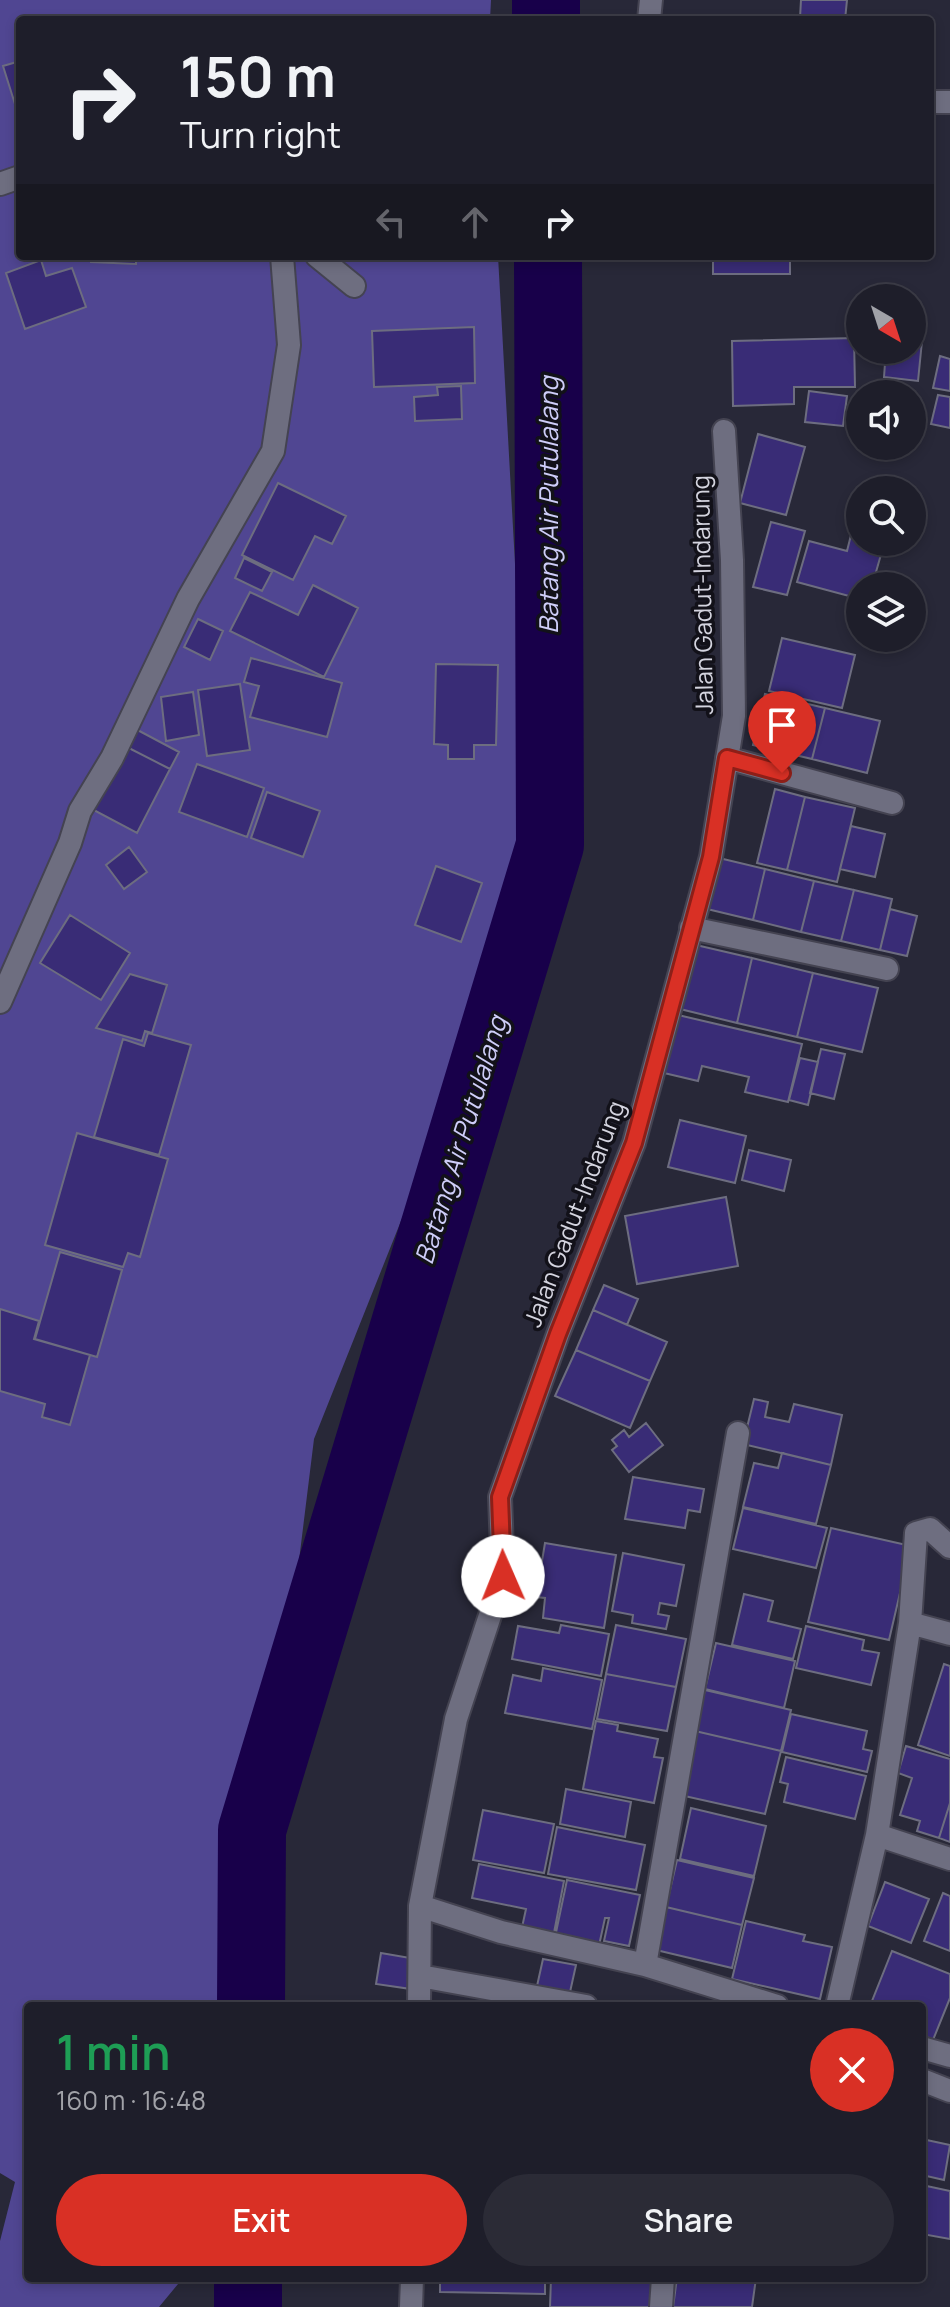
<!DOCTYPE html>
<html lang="en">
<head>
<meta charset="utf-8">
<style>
	body { margin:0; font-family:Manrope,sans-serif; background:#2b2b36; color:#f1f3f6; height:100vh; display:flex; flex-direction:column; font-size:30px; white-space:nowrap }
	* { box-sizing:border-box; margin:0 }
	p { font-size:26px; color:#a1a2a8 }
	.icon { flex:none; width:44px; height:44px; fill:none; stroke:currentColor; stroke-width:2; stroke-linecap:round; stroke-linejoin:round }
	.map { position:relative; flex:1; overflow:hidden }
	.side { position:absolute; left:24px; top:2002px; width:902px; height:280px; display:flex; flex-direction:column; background:#1e1e2a; border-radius:8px; box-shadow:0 4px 12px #0003,0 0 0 2px #3c3c47 }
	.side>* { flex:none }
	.hud { position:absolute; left:16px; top:16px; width:918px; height:244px; border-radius:8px; box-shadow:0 4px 12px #0003,0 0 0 2px #3c3c47; background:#1e1e2a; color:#f1f3f6; overflow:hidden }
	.needle { width:52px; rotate:141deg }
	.buttons { position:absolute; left:846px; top:284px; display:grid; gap:16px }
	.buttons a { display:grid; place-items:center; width:80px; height:80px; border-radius:50%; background:#1e1e2a; box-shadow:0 4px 12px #0003,0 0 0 2px #3c3c47; font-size:40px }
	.pin { position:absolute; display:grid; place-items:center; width:68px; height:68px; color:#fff; margin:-82px -34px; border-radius:50% 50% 50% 0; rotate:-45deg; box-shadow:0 0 8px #0007 }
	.pin .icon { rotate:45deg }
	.me { position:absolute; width:88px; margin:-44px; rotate:359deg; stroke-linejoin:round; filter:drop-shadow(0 0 6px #0008) }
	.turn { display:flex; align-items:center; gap:28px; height:168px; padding:0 32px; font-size:36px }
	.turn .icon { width:104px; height:104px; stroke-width:2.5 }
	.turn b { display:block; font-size:56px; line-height:68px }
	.lanes { display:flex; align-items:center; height:76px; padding:0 32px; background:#0003; justify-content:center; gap:40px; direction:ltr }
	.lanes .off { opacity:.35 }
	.round { display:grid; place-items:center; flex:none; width:84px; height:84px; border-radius:42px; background:#2b2b36 }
	.overview { display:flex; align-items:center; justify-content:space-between; height:136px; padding:0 32px }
	h1 { font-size:48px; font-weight:600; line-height:60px; color:#1e9e55 }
	.action { display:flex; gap:16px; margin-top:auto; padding:16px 32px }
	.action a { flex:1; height:92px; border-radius:48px; background:#d93025; color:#fff; font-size:32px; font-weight:600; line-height:92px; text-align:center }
	.action a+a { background:#2b2b36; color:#f1f3f6 }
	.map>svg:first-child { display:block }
</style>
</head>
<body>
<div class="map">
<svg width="950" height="2307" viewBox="0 0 950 2307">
	<rect width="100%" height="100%" fill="#282838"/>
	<!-- forest -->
	<path fill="#504692" d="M0,0H491L490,20H20V256H498L533,890L314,1439L244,2006H28V2278H183L159,2307H0V2241L15,2182L0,2173Z"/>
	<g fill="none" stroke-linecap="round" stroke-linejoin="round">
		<!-- river -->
		<path stroke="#18004a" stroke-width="68" d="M546,0V20
			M251,2006L252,1830L550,845L548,256
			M248,2307V2278"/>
	</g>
	<!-- building -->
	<path fill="#392c76" stroke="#6d6d80" stroke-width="2" d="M801,0H847L845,20L800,18Z
		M20,61V120L3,66Z
		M91,256H136V264L91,262Z
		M713,256H790V274H713Z
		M41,260L46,276L72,268L86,307L25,329L6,273Z
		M474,327L475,383L374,387L372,331Z
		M854,338L855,387H794V404L733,406L732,341Z
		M912,340L922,341L918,381L884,377L886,350H912Z
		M940,356L950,359V391L933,388Z
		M461,386L462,419L415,421L414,397L438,395L437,387Z
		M809,391L847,396L843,426L805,422Z
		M938,395L950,397V428L931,424Z
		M758,434L805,447L786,515L740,503Z
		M278,483L346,516L332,544L315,536L293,580L242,555Z
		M771,522L805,531L787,595L753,587Z
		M851,535L860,538V542L884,544L872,586H860V599L797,582L809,541L847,551Z
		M244,558L272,572L262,591L235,578Z
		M313,585L358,608L324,677L230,631L250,592L298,615Z
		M198,619L223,631L210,660L184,647Z
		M782,638L855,655L842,708L769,691Z
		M251,658L342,683L327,737L250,717L259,686L244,682Z
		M436,664L498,665L496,745H474V759H448V745L434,744Z
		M240,684L250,750L207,756L198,690Z
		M193,692L199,735L166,741L161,697Z
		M765,694L825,708L812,759L753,745Z
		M825,708L880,721L867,773L812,759Z
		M130,726L179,752L170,769L121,744Z
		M121,744L170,769L137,833L88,807Z
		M197,764L264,788L247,837L179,812Z
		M775,789L805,797L787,870L757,863Z
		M267,792L320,811L303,857L251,838Z
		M805,797L855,808L837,882L787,870Z
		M851,826L885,834L875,877L840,869Z
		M129,847L147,872L124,889L106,865Z
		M719,858L765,869L753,920L707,909Z
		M436,866L482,883L461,942L415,925Z
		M765,869L814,881L801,932L753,920Z
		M814,881L854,890L841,941L801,932Z
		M854,890L892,899L880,950L841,941Z
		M890,909L917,916L907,956L880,950Z
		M70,915L130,953L101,1000L40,963Z
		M696,945L752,958L737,1023L680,1009Z
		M752,958L813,973L797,1037L737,1023Z
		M813,973L878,988L862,1052L797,1037Z
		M130,974L167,985L152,1033L145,1031L142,1041L96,1028Z
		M678,1015L802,1044L788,1102L745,1092L749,1077L702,1066L698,1081L664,1073Z
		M148,1033L191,1045L159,1155L94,1137L123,1039L144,1046Z
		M821,1049L845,1054L834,1099L810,1093Z
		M800,1058L818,1062L808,1105L789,1100Z
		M680,1120L746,1136L735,1183L668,1167Z
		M77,1133L168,1159L140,1257L128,1253L123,1267L45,1245Z
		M749,1150L791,1160L784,1191L742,1180Z
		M726,1197L738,1266L637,1284L625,1216Z
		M60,1252L122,1270L97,1357L35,1339Z
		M604,1285L638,1299L627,1325L593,1310Z
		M0,1309L39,1321L34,1339L90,1355L70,1425L42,1417L45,1404L0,1391Z
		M593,1310L667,1342L650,1381L576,1350Z
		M576,1350L650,1381L630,1428L555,1396Z
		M754,1399L768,1402L765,1417L789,1422L794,1404L842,1415L831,1465L743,1444Z
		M646,1423L663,1445L629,1472L612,1450L617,1446L612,1440L624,1430L629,1437Z
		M782,1453L831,1465L816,1524L743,1507L754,1463L778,1468Z
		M633,1477L704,1489L700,1512L688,1510L685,1528L625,1519Z
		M743,1508L827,1528L816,1568L733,1549Z
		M831,1528L911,1546L889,1640L808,1622Z
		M545,1543L616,1555L604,1628L543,1618L545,1598L536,1597Z
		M623,1553L684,1565L676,1606L660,1603L658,1614L669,1616L666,1629L632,1623L633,1615L612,1611Z
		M744,1594L773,1601L768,1621L801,1629L793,1659L732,1645Z
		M561,1625L609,1634L601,1676L512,1659L518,1626L559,1633Z
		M616,1625L686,1639L676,1687L606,1674Z
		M806,1626L864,1640L862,1650L879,1653L871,1685L796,1668Z
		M716,1643L795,1661L784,1708L705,1689Z
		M944,1664L950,1666V1756L918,1745Z
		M543,1668L602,1680L592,1729L505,1713L513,1675L541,1681Z
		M606,1674L676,1687L667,1731L597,1719Z
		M705,1690L791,1710L781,1751L695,1731Z
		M791,1714L867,1731L863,1749L872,1751L867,1772L782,1752Z
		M596,1721L618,1725L617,1731L658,1739L654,1757L663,1758L654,1803L583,1789Z
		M695,1731L781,1751L765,1814L680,1795Z
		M906,1746L950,1759V1803L939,1838L917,1831L920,1821L900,1815L912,1778L898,1773Z
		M786,1757L866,1776L855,1819L784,1802L788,1784L780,1782Z
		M566,1789L631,1802L625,1837L560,1824Z
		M950,1803V1842L939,1838Z
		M691,1808L766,1826L754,1876L680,1859Z
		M483,1810L554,1824L544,1873L473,1860Z
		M557,1827L645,1845L636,1890L548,1874Z
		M677,1860L754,1878L742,1925L666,1907Z
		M479,1864L564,1881L553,1938L521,1932L526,1909L472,1898Z
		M567,1880L640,1895L629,1946L604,1941L609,1918H605L598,1950L554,1942Z
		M885,1882L929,1899L911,1943L868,1926Z
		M943,1893L950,1896V1951L924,1941Z
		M666,1907L742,1925L732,1968L656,1950Z
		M746,1921L805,1935L803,1941L832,1947L820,1999L732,1979Z
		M892,1951L950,1974V1998L933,2040L922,2035V2006H870Z
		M381,1953L416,1959L411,1989L376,1984Z
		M543,1959L576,1965L570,1992L537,1986Z
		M922,2139L950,2145L944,2180L922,2175Z
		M922,2185L950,2191V2239L922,2234Z
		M440,2278H545V2294L440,2292Z
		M551,2278H657L656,2307H550Z
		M677,2278H756L752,2307H673Z"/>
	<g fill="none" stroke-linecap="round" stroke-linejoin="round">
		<!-- minor casing -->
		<g stroke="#444351" stroke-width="26">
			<path id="minor" d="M649,20L651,0
				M930,102H950
				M0,184L20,177
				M317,256L354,286
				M727,758L892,803
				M691,928L887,969
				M0,1002L70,843L80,811L112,758L188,599L273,451L289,345L282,256
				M910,1623L950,1634
				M877,1835L950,1859
				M420,1906L501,1932L645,1965L777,2006
				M645,1965L738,1433
				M420,1976L586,2006
				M419,2006L420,1906L456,1719L503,1576L500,1497L558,1334L634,1143L711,857L734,716L732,560L724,431
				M837,2006L877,1835L910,1623L916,1533L930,1529L950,1547
				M922,2048L950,2056
				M922,2080L950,2091
				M411,2307L412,2278
				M661,2307L663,2278"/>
		</g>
		<!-- minor -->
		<use href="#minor" stroke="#6e6e80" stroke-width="22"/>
	</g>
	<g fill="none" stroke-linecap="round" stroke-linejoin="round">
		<!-- route casing -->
		<g stroke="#8d1f18" stroke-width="20">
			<path id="route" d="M503,1576L500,1497L558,1334L634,1143L711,857L727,758L782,773"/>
		</g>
		<!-- route -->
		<use href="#route" stroke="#d93025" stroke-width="14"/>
	</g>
	<g text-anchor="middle" stroke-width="7" stroke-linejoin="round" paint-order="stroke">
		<!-- street labels -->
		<g font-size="24" fill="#d4d4df" stroke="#121119">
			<text transform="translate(703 595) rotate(-91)" y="8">Jalan Gadut-Indarung</text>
			<text transform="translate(575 1214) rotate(-69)" y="8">Jalan Gadut-Indarung</text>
		</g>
		<!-- water labels -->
		<g font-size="26" font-style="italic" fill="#cecdf8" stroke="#121119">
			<text transform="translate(549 505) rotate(-90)" y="9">Batang Air Putulalang</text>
			<text transform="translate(461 1140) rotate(-73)" y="9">Batang Air Putulalang</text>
		</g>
	</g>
</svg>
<div class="buttons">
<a><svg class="needle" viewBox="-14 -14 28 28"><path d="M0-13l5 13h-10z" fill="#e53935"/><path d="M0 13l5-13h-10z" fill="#a1a2a8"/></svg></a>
<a><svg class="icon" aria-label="sound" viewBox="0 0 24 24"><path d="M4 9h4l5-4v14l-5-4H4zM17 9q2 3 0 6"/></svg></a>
<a><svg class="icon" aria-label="search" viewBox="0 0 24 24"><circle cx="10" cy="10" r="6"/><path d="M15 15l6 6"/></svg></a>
<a><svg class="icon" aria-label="layers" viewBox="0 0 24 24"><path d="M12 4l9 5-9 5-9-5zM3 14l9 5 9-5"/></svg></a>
</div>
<div class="pin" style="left:782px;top:773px;background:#d93025"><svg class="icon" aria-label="arrive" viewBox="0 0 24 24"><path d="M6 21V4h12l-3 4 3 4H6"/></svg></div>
<svg class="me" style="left:503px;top:1576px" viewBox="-20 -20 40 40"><circle r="19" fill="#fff"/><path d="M0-13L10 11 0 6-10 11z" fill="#d93025"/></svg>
<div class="hud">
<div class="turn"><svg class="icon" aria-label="right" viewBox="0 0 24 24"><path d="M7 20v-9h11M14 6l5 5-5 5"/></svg><div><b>150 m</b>Turn right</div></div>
<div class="lanes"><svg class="icon off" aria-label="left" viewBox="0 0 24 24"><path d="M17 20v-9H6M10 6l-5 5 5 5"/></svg><svg class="icon off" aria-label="ahead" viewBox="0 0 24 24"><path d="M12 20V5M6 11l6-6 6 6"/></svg><svg class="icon" aria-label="right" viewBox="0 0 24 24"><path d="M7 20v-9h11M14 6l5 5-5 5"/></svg></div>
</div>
<section class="side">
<div class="overview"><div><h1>1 min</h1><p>160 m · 16:48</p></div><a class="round" style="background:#d93025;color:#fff"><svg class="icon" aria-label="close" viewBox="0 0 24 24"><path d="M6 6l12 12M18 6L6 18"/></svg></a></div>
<div class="action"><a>Exit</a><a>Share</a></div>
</section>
</div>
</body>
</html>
